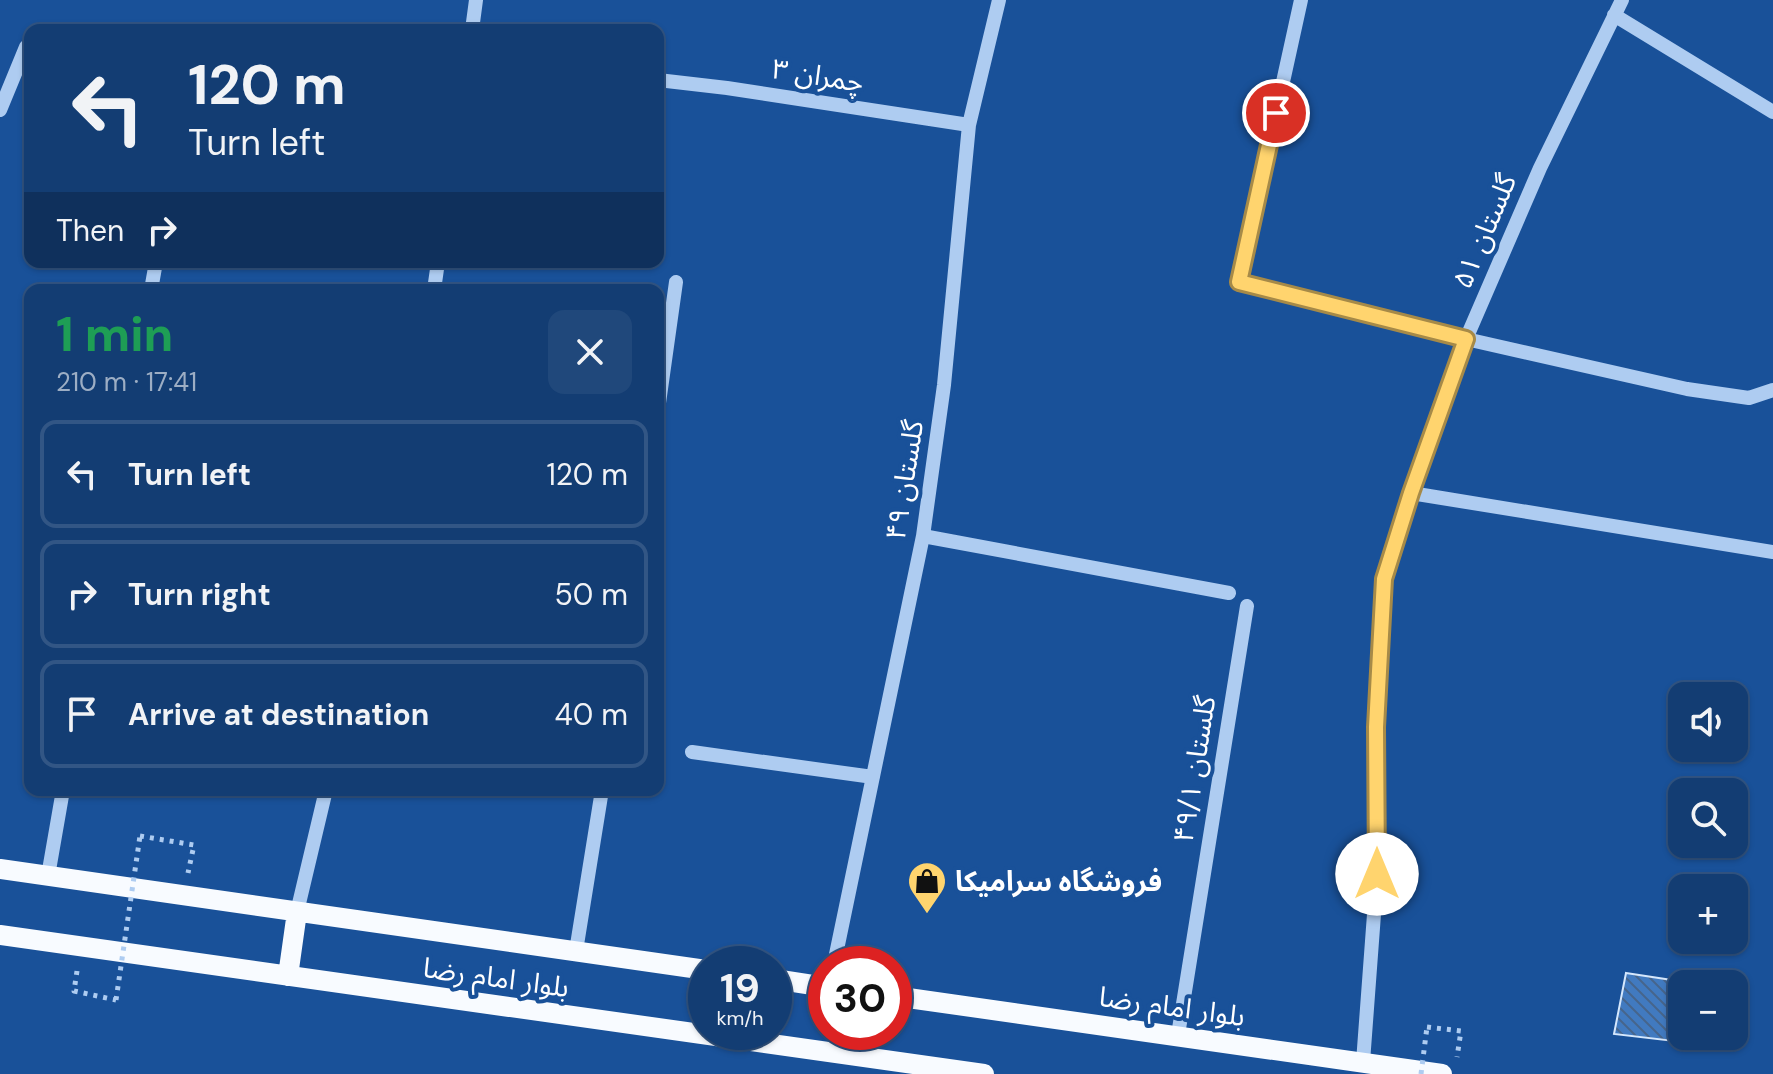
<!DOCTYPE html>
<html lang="en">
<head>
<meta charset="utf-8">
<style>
	body { margin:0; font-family:"DM Sans","Noto Sans Arabic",sans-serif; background:#20487b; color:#f1f3f6; height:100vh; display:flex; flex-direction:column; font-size:30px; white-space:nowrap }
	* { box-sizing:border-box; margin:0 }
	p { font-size:26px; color:#9daec4 }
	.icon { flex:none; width:44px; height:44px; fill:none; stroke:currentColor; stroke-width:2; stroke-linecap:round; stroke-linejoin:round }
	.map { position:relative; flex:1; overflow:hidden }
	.panel { position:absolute; left:24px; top:284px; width:640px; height:512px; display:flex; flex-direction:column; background:#133d73; border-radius:16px; box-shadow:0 2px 6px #0004,0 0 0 2px #325685 }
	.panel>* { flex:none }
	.banner { position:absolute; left:24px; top:24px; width:640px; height:244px; border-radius:16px; box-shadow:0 2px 6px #0004,0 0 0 2px #325685; background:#133d73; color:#f1f3f6; overflow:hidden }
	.buttons { position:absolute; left:1668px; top:682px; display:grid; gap:16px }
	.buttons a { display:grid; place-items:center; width:80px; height:80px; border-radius:16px; background:#133d73; box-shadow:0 2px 6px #0004,0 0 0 2px #325685; font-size:40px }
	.speed { position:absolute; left:688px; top:946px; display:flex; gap:16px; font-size:40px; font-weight:700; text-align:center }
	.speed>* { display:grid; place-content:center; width:104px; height:104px; border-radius:50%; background:#133d73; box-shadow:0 2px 6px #0004,0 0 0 2px #325685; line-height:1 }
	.speed small { font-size:20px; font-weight:400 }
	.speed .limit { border:12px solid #d22; background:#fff; color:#111 }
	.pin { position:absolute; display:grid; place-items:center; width:68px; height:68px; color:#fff; margin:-34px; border:4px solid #fff; border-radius:50%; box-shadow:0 2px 8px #0007 }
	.me { position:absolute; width:88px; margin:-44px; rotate:0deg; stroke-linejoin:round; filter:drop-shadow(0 0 6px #0008) }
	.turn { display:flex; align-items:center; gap:28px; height:168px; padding:0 32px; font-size:36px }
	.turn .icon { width:104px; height:104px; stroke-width:2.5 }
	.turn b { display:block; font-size:56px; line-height:68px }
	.then { display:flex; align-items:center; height:76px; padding:0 32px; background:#0003; gap:16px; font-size:30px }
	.round { display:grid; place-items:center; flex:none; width:84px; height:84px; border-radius:16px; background:#20487b }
	.summary { display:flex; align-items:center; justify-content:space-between; height:136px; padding:0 32px }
	h1 { font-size:48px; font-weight:800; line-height:60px; color:#1e9e55 }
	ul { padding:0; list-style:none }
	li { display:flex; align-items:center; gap:24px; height:108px; margin:0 16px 12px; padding:0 16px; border:4px solid #325685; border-radius:16px }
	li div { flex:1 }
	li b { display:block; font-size:30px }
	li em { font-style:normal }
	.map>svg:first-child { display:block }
</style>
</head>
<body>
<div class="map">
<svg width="1773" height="1074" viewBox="0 0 1773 1074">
	<defs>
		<pattern id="building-back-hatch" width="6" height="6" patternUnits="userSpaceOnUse" patternTransform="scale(2)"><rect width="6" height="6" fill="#417ac0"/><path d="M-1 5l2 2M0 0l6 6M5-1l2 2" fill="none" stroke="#46658c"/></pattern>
	</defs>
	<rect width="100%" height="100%" fill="#195199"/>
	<!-- building -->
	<path fill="url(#building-back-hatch)" stroke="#d5e7fc" stroke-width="2" d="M1626,973L1698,984H1682V1036H1710L1708,1045L1614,1034Z"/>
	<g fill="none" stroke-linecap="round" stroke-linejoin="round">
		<!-- path -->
		<path stroke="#aeccf1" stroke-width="5" stroke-dasharray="4 6" stroke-linecap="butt" d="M140,836L194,845L188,873
			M77,971L74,991L116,1000
			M1427,1027L1461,1031L1457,1057"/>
		<!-- minor -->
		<path stroke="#aeccf1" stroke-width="14" d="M1301,0L1239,282L1466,339L1687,389L1749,398L1773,390
			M1614,15L1773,112
			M472,30L476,0
			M658,80L727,88L969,125
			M0,110L26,47L30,43
			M151,290L156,262
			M434,290L438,262
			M658,410L676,282
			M1411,493L1773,552
			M923,536L1229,593
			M692,752L873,777
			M48,876L63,790
			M297,912L326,790
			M576,951L602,790
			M834,964L923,536L944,385L969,125L999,0
			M1178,1035L1247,606
			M1363,1062L1377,874L1376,727L1384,579L1411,493L1466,339L1540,168L1622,0"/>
		<!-- major -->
		<path stroke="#f8fbff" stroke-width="20" d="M0,869L706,970
			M0,935L984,1074
			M288,976L297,912
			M774,979L826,987
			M894,996L1442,1074"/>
		<!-- path-bridge -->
		<path stroke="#aeccf1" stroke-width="5" stroke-dasharray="4 6" stroke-linecap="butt" d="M116,1000L140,836
			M1421,1074L1427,1027"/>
	</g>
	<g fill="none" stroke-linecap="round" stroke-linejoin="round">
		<!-- route casing -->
		<g stroke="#a68a48" stroke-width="20">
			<path id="route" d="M1276,113L1239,282L1466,339L1411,493L1384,579L1376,727L1377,874"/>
		</g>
		<!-- route -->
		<use href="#route" stroke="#ffd46e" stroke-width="14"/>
	</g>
	<!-- icons -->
	<defs>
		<g id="shop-pin" transform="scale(2)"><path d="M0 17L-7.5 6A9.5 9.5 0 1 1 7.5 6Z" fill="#ffd46e" stroke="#195199"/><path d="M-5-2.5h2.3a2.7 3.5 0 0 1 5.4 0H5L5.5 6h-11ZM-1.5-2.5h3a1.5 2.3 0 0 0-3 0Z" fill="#111"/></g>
	</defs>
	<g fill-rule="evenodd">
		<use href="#shop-pin" x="927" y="881"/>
	</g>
	<g text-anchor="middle" stroke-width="8" stroke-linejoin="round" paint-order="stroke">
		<!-- street labels -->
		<g font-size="28" fill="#fff" stroke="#195199">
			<text transform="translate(818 75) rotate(9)" y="10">چمران ۳</text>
			<text transform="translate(1484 231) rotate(-67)" y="10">گلستان ۵۱</text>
			<text transform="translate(904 480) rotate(-81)" y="10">گلستان ۴۹</text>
			<text transform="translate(1194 769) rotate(-81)" y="10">گلستان ۴۹/۱</text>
			<text transform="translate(496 977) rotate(8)" y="10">بلوار امام رضا</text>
			<text transform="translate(1172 1006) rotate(8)" y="10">بلوار امام رضا</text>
		</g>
		<!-- poi labels -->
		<g font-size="28" font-weight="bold" fill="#fff" stroke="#195199" text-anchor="start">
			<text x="955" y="891">فروشگاه سراميكا</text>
		</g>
	</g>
</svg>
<div class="buttons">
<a><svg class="icon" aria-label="sound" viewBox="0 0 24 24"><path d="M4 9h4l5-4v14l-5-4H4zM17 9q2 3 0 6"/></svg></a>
<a><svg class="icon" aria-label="search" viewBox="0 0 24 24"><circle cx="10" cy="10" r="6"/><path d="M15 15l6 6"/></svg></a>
<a>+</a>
<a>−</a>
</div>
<div class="speed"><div>19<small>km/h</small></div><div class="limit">30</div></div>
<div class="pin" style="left:1276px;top:113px;background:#d93025"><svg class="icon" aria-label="arrive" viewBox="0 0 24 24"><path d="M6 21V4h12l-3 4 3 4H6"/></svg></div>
<svg class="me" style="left:1377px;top:874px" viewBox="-20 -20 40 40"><circle r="19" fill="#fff"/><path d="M0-13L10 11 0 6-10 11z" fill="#ffd46e"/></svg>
<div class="banner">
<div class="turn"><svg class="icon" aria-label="left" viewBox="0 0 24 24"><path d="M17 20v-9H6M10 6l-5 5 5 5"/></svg><div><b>120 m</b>Turn left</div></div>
<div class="then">Then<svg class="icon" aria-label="right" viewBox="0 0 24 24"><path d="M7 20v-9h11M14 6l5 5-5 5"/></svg></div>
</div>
<section class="panel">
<div class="summary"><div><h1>1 min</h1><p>210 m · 17:41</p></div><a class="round"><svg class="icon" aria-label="close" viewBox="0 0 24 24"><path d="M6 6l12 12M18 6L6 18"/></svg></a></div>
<ul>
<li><svg class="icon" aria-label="left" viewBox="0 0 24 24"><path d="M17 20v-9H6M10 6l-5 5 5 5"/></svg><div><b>Turn left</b></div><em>120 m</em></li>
<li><svg class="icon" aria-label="right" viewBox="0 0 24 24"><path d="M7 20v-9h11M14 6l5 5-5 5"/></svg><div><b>Turn right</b></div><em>50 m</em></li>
<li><svg class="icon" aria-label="arrive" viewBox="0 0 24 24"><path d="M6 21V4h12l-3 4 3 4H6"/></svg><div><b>Arrive at destination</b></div><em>40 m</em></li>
</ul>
</section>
</div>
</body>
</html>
